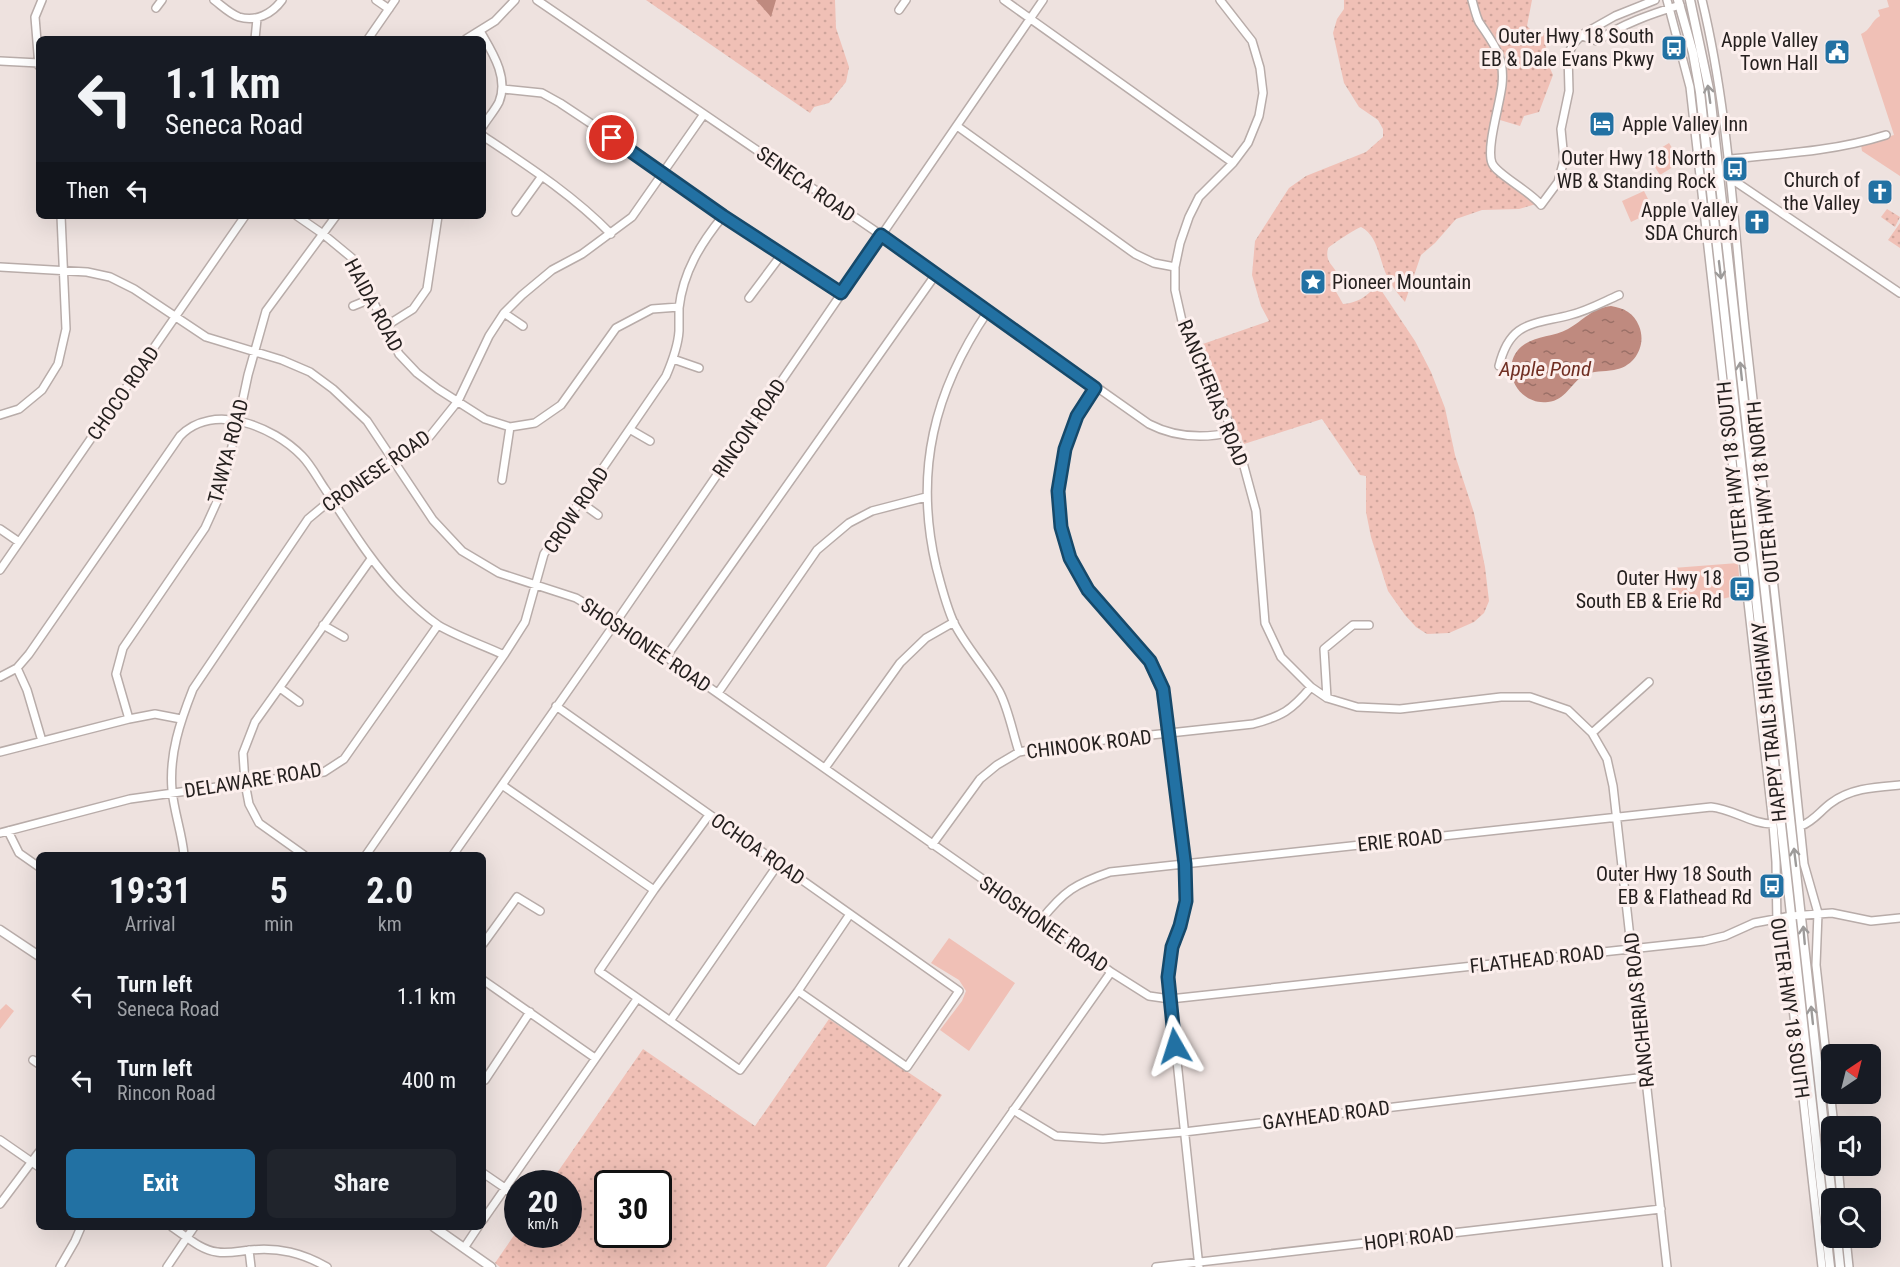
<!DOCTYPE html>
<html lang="en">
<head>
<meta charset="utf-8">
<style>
	body { margin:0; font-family:"Roboto Condensed",sans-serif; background:#20242c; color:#f1f3f6; height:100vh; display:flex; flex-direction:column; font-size:22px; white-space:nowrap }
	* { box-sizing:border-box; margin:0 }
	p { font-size:20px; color:#9ea1a6 }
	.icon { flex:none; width:33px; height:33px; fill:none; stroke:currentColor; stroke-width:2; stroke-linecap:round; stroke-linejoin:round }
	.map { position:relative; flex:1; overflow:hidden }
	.side { position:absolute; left:36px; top:852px; width:450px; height:378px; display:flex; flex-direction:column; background:#171b24; border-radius:9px; box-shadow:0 6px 24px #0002 }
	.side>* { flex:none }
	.guide { position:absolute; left:36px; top:36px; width:450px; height:183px; border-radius:9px; box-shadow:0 6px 24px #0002; background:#171b24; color:#f1f3f6; overflow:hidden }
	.needle { width:39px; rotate:35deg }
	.buttons { position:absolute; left:1821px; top:1044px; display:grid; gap:12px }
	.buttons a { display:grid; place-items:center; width:60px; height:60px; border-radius:9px; background:#171b24; box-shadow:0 6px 24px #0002; font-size:30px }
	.speed { position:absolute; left:504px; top:1170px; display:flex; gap:12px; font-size:30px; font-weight:700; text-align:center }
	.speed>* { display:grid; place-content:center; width:78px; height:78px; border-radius:50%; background:#171b24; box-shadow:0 6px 24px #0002; line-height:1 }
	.speed small { font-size:15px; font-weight:400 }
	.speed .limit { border:3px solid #111; border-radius:9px; background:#fff; color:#111 }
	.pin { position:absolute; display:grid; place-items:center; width:51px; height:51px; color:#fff; margin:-26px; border:3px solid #fff; border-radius:50%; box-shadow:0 2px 6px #0007 }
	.me { position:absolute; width:66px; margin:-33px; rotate:354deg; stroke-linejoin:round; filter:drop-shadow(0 0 4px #0008) }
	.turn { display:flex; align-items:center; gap:21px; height:126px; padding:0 30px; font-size:27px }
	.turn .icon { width:78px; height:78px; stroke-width:2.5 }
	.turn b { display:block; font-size:42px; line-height:51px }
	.then { display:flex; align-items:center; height:57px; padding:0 30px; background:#0003; gap:12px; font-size:22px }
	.eta { display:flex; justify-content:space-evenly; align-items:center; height:102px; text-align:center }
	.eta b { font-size:36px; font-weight:700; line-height:42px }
	.action { display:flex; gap:12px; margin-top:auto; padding:12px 30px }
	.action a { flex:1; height:69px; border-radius:9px; background:#2271a3; color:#fff; font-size:24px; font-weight:700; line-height:69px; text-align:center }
	.action a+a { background:#20242c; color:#f1f3f6 }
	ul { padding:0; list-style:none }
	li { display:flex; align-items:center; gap:18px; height:84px; padding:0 30px }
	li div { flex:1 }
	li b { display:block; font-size:22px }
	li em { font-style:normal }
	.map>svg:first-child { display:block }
</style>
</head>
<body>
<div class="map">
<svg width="1900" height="1267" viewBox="0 0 1900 1267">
	<defs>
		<pattern id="grass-dots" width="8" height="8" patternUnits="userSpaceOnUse" patternTransform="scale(1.5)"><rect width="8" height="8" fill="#f0c0b6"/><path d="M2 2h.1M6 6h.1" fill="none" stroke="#cea59c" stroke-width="1.8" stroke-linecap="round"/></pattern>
		<pattern id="water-ripples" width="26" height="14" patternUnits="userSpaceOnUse" patternTransform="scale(1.5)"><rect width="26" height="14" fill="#bf8a7f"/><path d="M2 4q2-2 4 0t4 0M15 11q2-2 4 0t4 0" fill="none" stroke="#9b7067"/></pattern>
	</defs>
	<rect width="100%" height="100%" fill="#eee2df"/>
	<!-- grass -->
	<path fill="url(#grass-dots)" fill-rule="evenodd" d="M646,0H835L836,28L849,67L846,82L829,103L814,107L810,113Z
		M1344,0H1469L1500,63L1490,166L1495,173L1514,185L1536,204L1519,209L1482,210L1456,219L1435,243L1421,255L1405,302C1399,295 1392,287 1388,278C1379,262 1379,236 1361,227C1355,229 1334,243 1328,248C1324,265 1337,265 1339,280L1330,281L1343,304C1357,303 1366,297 1375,287L1381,290L1415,341L1431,372L1445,408L1455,455L1474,513L1485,567L1489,601L1484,613L1474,622L1449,633L1427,634L1416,627L1405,615L1388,591L1371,537L1366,512V476L1360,475L1322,419L1244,444L1200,345L1269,321L1261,306L1252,275L1255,241L1289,188L1306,176L1366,152L1383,137V129L1378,120L1359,107L1344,83L1333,33L1337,19L1344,9Z
		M1476,0H1532L1527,26L1533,32L1547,33L1545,57L1553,75L1539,112L1524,116L1520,126L1500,120L1506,81L1505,56L1493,35L1480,19Z
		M1887,209L1900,217L1895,227L1881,217Z
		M1900,223V248L1888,240Z
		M829,1019L942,1095L826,1267H500L495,1263L517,1231L518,1234H568V1184L550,1183L643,1049L755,1126ZM608,1184H658V1234H608Z"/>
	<!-- park -->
	<path fill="#f0c0b6" d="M1887,0H1900V176L1862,151L1861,145L1894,135L1861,34C1871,30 1871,21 1880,16L1878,10L1889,7Z
		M1669,143L1681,162L1660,175L1648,156Z
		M1644,191L1654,211L1631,222L1622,201Z
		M1738,563L1740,588L1735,596C1716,600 1697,605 1678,602C1669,591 1671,581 1673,568Z
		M949,938L1015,983L969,1051L940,1030L962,1001L966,991L959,980L931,963Z
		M6,1004L14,1011L0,1029V1010Z"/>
	<!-- water -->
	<path fill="url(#water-ripples)" d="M756,0H776L771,17Z
		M1611,306C1624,308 1634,313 1639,326C1647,345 1635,367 1614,370C1603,372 1594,370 1583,376C1570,384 1566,400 1548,402C1520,406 1500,372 1518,350C1531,335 1552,338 1568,329C1584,320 1592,308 1611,306Z"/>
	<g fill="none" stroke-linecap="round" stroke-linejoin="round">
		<!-- minor casing -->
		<g stroke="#b8aca9" stroke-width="10">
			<path id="minor" d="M214,0C221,5 230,14 239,17C256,22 272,14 282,0
				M376,0L389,9
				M537,0L881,235L1149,424C1176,438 1203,439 1233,432
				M1004,0L1233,163
				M1220,0L1252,41L1260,68L1263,93L1259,116L1248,143L1233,163L1199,197L1189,217L1180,243L1175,267V290L1182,321L1221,402L1242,459L1256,511L1265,623L1281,657L1311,687L1327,698L1357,707L1400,709L1501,697H1530L1568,710L1592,733L1607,759L1613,786L1667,1267
				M1472,0C1474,7 1476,16 1479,22C1494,45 1505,56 1502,85C1500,104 1486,148 1492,163C1496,174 1530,191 1541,205L1558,182L1564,160L1561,129L1569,91L1568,54L1574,43L1583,34L1615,16L1655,0
				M1667,0L1690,87L1773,824L1776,862L1777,926L1789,972L1822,1267
				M1702,0C1728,108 1733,218 1745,328C1765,506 1786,685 1804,864L1818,913L1816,965L1834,1126
				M156,8L162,0
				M899,10L906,0
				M480,31C492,52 509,77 499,102C495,110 488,118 483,126
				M1582,36L1597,41C1622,24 1651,14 1680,5
				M255,39L257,19
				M368,39L395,0
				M466,39L495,21L515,0
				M0,61L39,63
				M39,66L35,17L42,0
				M503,89L542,93L560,103L664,172L723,216L841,293
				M957,126L1135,254L1154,263L1175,267
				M483,136C528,166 573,195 611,234
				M1729,159C1781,154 1836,151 1886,135
				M1730,178L1900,293
				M516,212L542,176
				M297,216L323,234L352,258L399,354L417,373L438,389L485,419L510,427L535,423L561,405L616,328L652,309L679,307
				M0,267L87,272L110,277L134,289L206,337L282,360L310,372L333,389L367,421L433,520L462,551L499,573L576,598L616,622L1041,920L1111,972L1149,996L1170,999L1704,941L1725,936L1754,923L1791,916L1832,913L1871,921L1900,918
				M749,298L782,254
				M353,306L373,298
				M988,311C934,391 914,471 936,566C941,585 946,606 954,623C966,647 986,668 999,691C1008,707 1013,734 1019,752
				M504,313L523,326
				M386,326L413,309L427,289L438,216
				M673,359L699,368
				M1499,366C1510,321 1532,325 1570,315C1587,311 1603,302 1619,295
				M1095,388L1077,416L1065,449L1058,491L1061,527L1070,558L1088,590L1150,661L1163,689L1185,864L1186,901L1180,926L1172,947L1168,977L1199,1267
				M0,415L19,409L42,390L58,364L66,329L61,216
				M631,430L650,441
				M502,480L510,427
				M580,502L598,515
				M0,529L19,542
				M0,570L245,216
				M323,625L344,637
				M666,657L936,274
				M17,668L27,690L42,741
				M0,677L17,668L29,654L180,436C213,402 273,426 302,456C311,465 318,479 325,489C349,525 370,561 400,592C411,603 425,616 438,625C458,637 483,645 504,655
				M280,688L299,702
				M718,693L817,550L849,523L872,511L926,497
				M1327,698L1324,649L1353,625H1369
				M556,706L959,991L907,1067L798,991
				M129,719L116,674L123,648L205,528L220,495L238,422L248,375L266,311L336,216
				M1592,733L1649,682
				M0,752L129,719L155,714L181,719
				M825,768L900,663L926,638L954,622
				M502,785L654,890
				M709,815L654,890L599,971L740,1070L798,991L850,914
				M1801,826C1814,821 1820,811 1831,803C1851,788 1876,787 1900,785
				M8,831L19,853L39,867
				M0,833L130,799L324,772L344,759L438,625
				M932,845L980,779L997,765L1019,752L1058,745L1253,724C1282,716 1291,711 1311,687
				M184,855C182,833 174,812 172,790C169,754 180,722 193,689L308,519L332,499L430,436L458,401L489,336L504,313L522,295L552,270L582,254L632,217L704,114
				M304,855L259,823L249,804L245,783L243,753L255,722L371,559
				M366,855L504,655L525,622L544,554L666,376C672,362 678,347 679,331C679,324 679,316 679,308C683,272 701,243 723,216
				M453,855L616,622L1043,0
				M1041,920C1064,891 1075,884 1110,872L1711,807C1733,809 1751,824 1773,824
				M483,944L517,897L540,911
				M483,980L595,1058
				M670,1021L779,863
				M33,1060L39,1064
				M485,1080L530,1012
				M1013,1110L1056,1136L1103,1139L1184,1132L1646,1077
				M0,1140L39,1167
				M1838,1166L1841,1198
				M483,1173L518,1197
				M0,1204L39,1152
				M483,1220L637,999
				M172,1227C186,1236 200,1250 217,1252C228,1254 239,1251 250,1250C279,1247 302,1253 327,1267
				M1846,1238L1849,1267
				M464,1248L478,1227
				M249,1250L251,1267
				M60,1267L75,1241L81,1227
				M167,1267L194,1227
				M903,1267L1111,972
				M1156,1267L1661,1209"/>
		</g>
		<!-- major casing -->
		<g stroke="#b8aca9" stroke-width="11">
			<path id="major" d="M1678,0L1693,53L1700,92L1830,1267
				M1690,0L1710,94L1832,1198
				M0,930L39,956
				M434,1227L491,1267
				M1837,1238L1840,1267"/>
		</g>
		<!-- minor -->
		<use href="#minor" stroke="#fff" stroke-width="7"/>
		<!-- major -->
		<use href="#major" stroke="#fff" stroke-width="8"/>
	</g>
	<!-- one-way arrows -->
	<defs><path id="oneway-shaft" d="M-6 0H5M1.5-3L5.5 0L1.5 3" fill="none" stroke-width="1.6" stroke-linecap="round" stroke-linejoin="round" transform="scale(1.5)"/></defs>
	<g stroke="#9d9b9a">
		<use href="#oneway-shaft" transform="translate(1709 94) rotate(-98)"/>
		<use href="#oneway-shaft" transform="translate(1720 270) rotate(83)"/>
		<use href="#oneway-shaft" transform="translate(1741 371) rotate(-96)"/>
		<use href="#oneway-shaft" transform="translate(1795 857) rotate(-97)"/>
		<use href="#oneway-shaft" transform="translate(1804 935) rotate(-95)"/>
		<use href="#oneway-shaft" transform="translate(1812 1015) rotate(-96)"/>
	</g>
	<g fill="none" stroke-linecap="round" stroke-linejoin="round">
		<!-- route casing -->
		<g stroke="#16496a" stroke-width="15">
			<path id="route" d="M612,138L723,216L841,293L881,235L1095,388L1077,416L1065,449L1058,491L1061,527L1070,558L1088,590L1150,661L1163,689L1185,864L1186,901L1180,926L1172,947L1168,977L1175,1046"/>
		</g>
		<!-- route -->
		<use href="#route" stroke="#2271a3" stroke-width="10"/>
	</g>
	<!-- icons -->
	<defs>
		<g id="bus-square" transform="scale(1.35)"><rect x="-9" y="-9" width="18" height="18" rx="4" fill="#2271a3" stroke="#fcefed"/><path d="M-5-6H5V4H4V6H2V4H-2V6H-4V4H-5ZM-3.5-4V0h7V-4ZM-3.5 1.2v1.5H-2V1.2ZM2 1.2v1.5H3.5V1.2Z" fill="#fff"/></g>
		<g id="civic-square" transform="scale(1.35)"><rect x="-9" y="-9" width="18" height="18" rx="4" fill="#2271a3" stroke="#fcefed"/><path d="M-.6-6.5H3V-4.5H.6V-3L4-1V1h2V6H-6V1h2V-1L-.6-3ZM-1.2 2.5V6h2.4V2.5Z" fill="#fff"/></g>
		<g id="hotel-square" transform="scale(1.35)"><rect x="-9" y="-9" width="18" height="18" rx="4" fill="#2271a3" stroke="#fcefed"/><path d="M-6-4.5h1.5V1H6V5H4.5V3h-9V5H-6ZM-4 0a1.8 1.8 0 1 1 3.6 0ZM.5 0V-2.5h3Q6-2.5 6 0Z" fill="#fff"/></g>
		<g id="church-square" transform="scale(1.35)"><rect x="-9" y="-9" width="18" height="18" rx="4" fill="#2271a3" stroke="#fcefed"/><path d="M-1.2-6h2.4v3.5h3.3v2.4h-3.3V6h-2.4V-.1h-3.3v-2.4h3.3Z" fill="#fff"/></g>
		<g id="sight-square" transform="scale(1.35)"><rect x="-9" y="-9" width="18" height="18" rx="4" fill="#2271a3" stroke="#fcefed"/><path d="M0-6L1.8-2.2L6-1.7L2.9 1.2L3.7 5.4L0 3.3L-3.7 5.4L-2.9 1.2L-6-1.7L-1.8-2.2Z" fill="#fff"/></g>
	</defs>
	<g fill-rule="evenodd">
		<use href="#bus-square" x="1674" y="48"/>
		<use href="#civic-square" x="1837" y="52"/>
		<use href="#hotel-square" x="1602" y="124"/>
		<use href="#bus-square" x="1735" y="169"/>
		<use href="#church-square" x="1880" y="192"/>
		<use href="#church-square" x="1757" y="222"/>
		<use href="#sight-square" x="1313" y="282"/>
		<use href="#bus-square" x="1742" y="589"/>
		<use href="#bus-square" x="1772" y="886"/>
	</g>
	<g text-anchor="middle" stroke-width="6" stroke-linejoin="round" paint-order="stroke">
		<!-- poi labels -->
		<g font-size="20" fill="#25201f" stroke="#fcefed" text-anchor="end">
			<text x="1654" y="43">Outer Hwy 18 South<tspan x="1654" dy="23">EB &amp; Dale Evans Pkwy</tspan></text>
			<text x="1818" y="47">Apple Valley<tspan x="1818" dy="23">Town Hall</tspan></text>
			<text x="1622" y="131" text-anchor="start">Apple Valley Inn</text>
			<text x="1716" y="165">Outer Hwy 18 North<tspan x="1716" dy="23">WB &amp; Standing Rock</tspan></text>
			<text x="1860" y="187">Church of<tspan x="1860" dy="23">the Valley</tspan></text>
			<text x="1738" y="217">Apple Valley<tspan x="1738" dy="23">SDA Church</tspan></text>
			<text x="1332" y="289" text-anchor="start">Pioneer Mountain</text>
			<text x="1722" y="585">Outer Hwy 18<tspan x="1722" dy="23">South EB &amp; Erie Rd</tspan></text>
			<text x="1752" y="881">Outer Hwy 18 South<tspan x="1752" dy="23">EB &amp; Flathead Rd</tspan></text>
		</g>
		<!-- street labels -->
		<g font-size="20" fill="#25201f" stroke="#fcefed">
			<text transform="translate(806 184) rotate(35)" y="7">SENECA ROAD</text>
			<text transform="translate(374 305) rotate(62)" y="7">HAIDA ROAD</text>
			<text transform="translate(123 393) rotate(-55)" y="7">CHOCO ROAD</text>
			<text transform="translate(1213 393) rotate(68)" y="7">RANCHERIAS ROAD</text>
			<text transform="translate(749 428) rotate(-56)" y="7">RINCON ROAD</text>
			<text transform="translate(228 451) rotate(-75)" y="7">TAWYA ROAD</text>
			<text transform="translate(376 471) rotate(-35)" y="7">CRONESE ROAD</text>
			<text transform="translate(1733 472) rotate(-96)" y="7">OUTER HWY 18 SOUTH</text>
			<text transform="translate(1763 492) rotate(-96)" y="7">OUTER HWY 18 NORTH</text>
			<text transform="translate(576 510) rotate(-56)" y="7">CROW ROAD</text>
			<text transform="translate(646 645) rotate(34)" y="7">SHOSHONEE ROAD</text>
			<text transform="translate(1769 722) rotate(-96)" y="7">HAPPY TRAILS HIGHWAY</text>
			<text transform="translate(1089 744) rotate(-7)" y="7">CHINOOK ROAD</text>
			<text transform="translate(253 780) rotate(-9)" y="7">DELAWARE ROAD</text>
			<text transform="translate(1400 840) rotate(-6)" y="7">ERIE ROAD</text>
			<text transform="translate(758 849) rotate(35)" y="7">OCHOA ROAD</text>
			<text transform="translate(1044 924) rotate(35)" y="7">SHOSHONEE ROAD</text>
			<text transform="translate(1537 959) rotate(-6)" y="7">FLATHEAD ROAD</text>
			<text transform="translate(1790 1008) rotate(82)" y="7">OUTER HWY 18 SOUTH</text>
			<text transform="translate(1639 1010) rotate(-96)" y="7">RANCHERIAS ROAD</text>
			<text transform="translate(1326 1115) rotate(-7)" y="7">GAYHEAD ROAD</text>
			<text transform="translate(1409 1238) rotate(-7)" y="7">HOPI ROAD</text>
		</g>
		<!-- water labels -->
		<g font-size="21" font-style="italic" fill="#702e22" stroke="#fcefed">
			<text x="1545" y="376">Apple Pond</text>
		</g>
	</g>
</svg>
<div class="buttons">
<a><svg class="needle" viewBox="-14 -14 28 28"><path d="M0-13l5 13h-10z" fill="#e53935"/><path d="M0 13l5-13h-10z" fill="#9ea1a6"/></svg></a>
<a><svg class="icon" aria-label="sound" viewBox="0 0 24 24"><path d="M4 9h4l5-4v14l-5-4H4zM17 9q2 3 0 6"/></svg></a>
<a><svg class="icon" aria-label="search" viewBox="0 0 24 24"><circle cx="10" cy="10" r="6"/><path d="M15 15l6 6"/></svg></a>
</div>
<div class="speed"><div>20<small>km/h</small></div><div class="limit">30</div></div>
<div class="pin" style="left:612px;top:138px;background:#d93025"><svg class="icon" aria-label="arrive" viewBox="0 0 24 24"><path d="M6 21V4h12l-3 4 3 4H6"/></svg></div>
<svg class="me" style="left:1175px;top:1046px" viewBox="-20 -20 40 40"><path d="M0-17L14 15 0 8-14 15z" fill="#2271a3" stroke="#fff" stroke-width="4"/></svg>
<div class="guide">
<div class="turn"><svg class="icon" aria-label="left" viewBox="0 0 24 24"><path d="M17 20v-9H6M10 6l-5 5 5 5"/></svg><div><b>1.1 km</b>Seneca Road</div></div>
<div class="then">Then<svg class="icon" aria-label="left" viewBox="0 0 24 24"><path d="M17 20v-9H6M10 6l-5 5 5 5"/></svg></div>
</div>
<section class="side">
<div class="eta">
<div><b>19:31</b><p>Arrival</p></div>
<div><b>5</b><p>min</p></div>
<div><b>2.0</b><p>km</p></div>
</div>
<ul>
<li><svg class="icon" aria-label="left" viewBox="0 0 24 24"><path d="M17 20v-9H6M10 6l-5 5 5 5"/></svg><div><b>Turn left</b><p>Seneca Road</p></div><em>1.1 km</em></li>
<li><svg class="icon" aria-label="left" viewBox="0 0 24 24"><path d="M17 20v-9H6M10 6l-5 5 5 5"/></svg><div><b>Turn left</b><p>Rincon Road</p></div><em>400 m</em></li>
</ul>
<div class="action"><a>Exit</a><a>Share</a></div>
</section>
</div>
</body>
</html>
